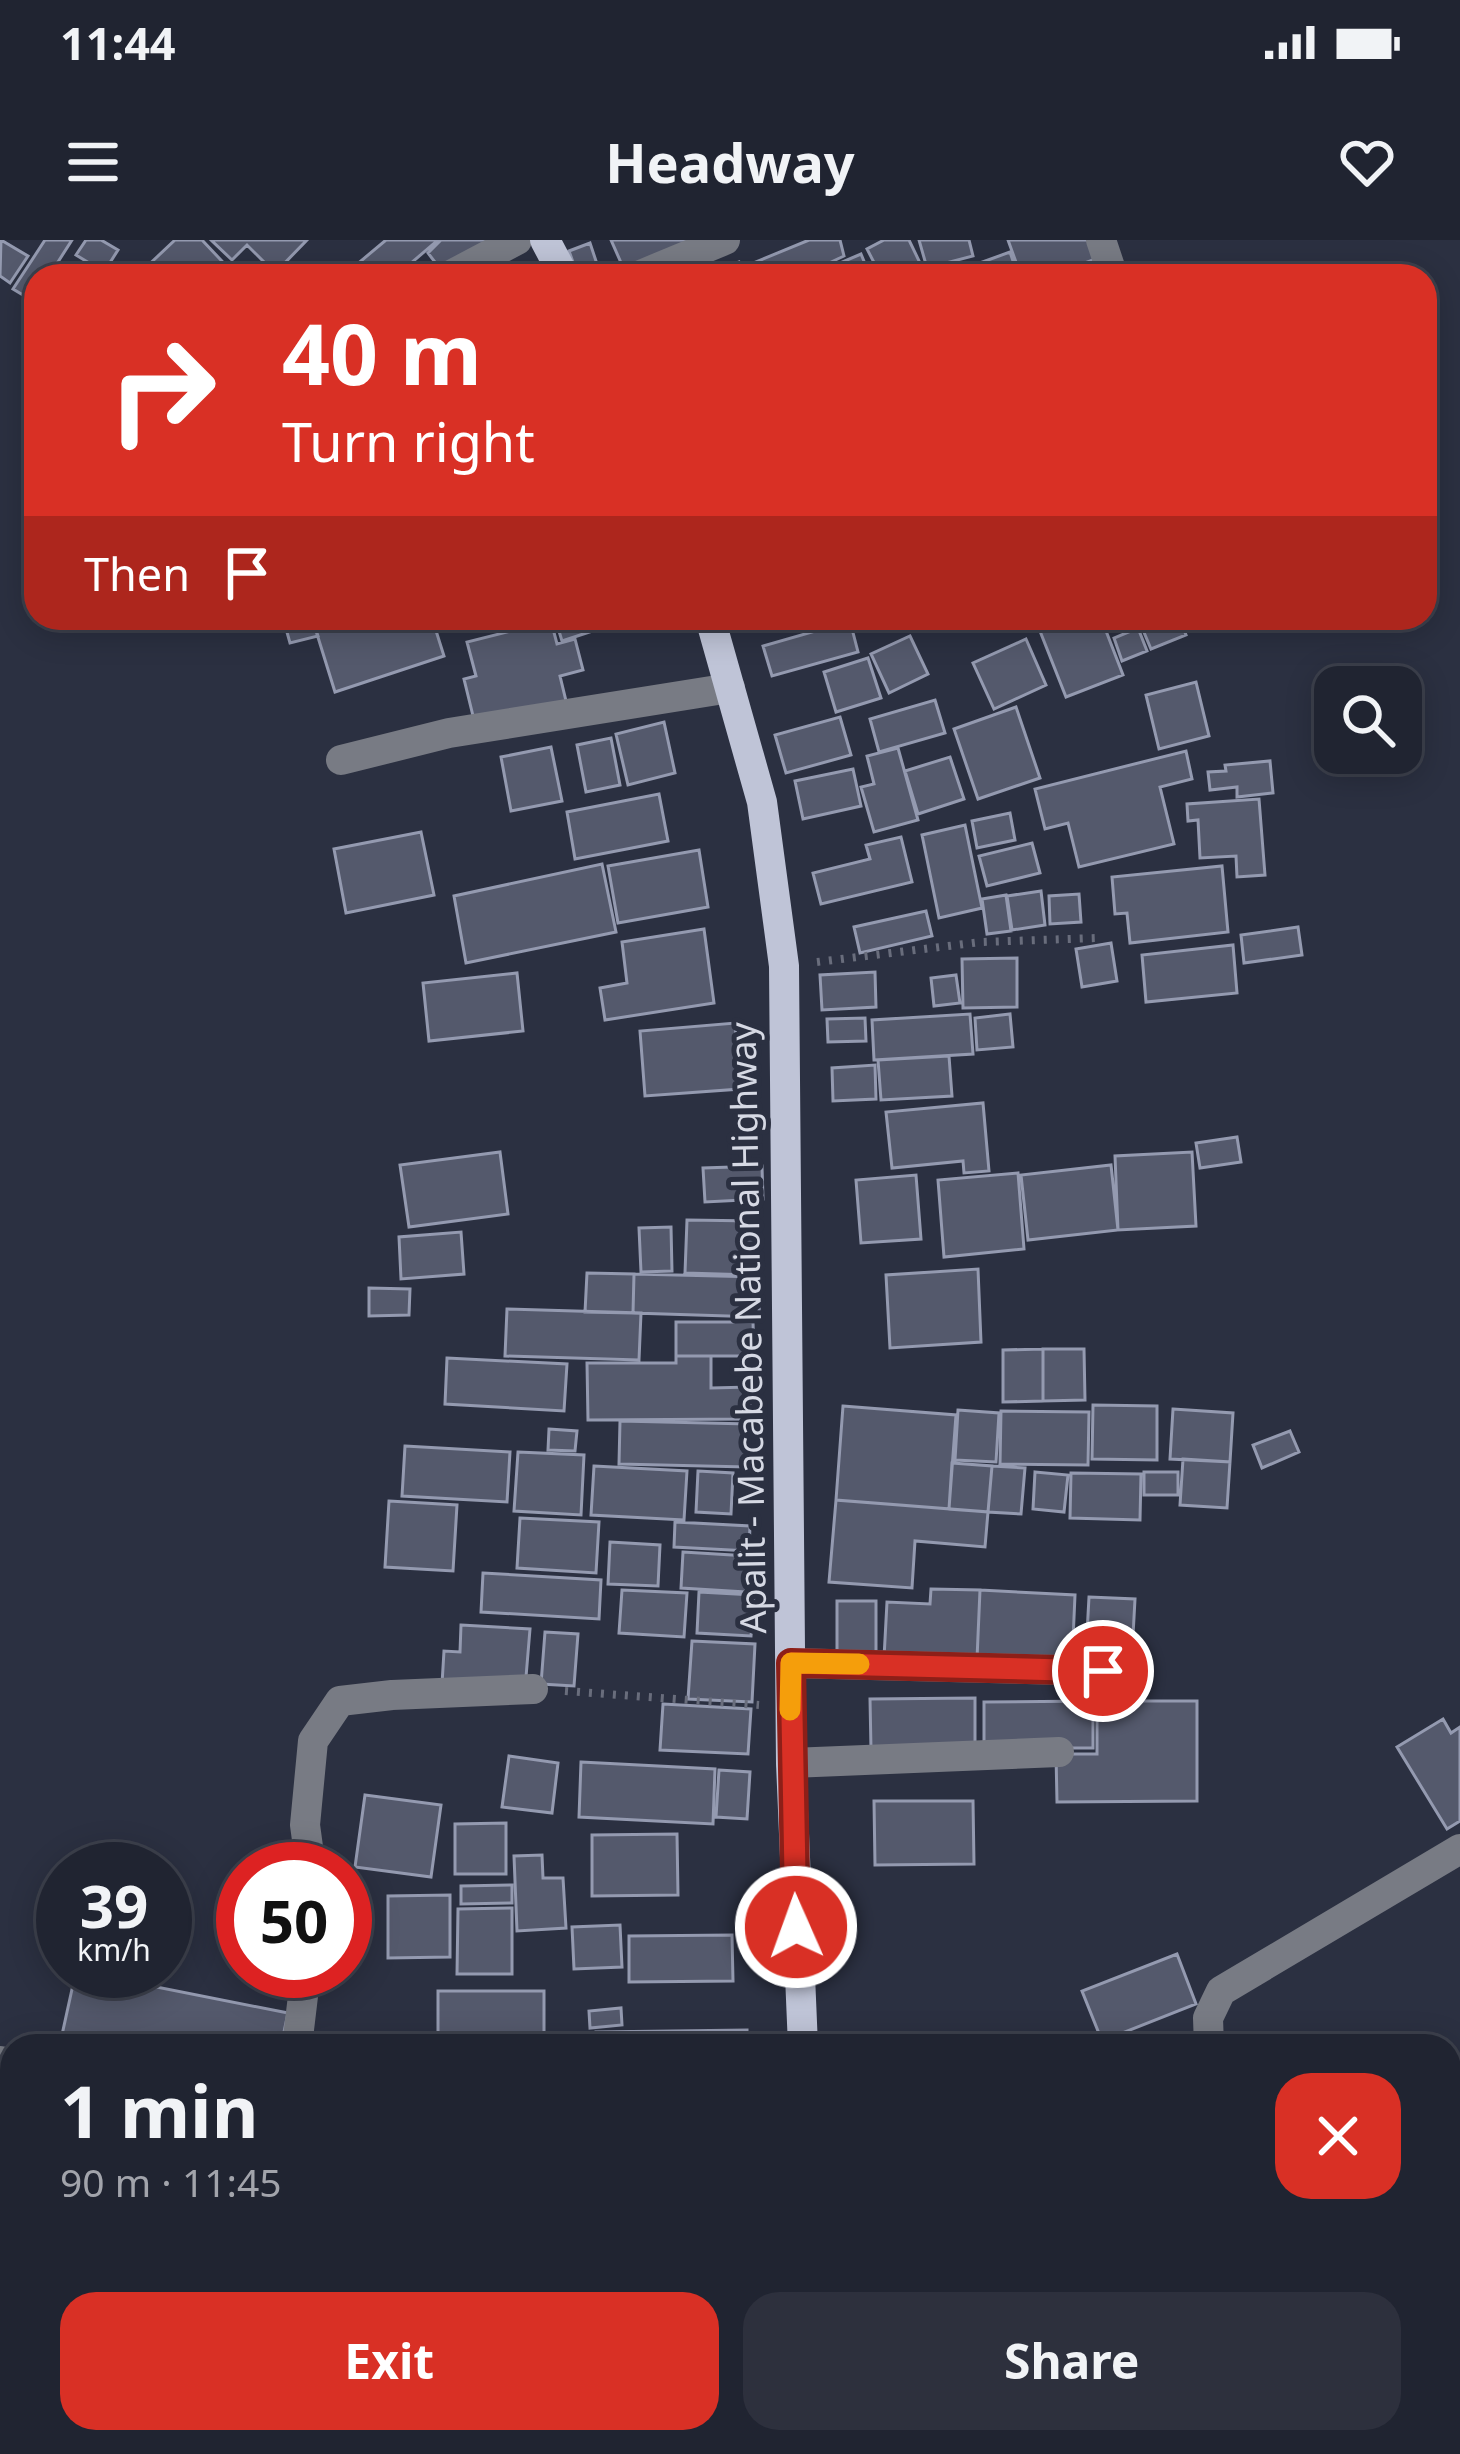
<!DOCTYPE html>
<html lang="en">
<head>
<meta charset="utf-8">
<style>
	body { margin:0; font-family:"Noto Sans",sans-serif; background:#2d303d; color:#f1f3f6; height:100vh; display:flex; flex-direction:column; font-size:45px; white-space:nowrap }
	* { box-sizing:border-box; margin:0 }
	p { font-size:39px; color:#a2a4ab }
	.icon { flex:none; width:66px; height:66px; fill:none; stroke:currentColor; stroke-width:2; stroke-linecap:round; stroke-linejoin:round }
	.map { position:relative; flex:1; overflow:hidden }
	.panel { position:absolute; left:0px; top:1794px; width:1461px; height:420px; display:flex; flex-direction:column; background:#202431; border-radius:36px 36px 0 0; box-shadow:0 6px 30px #0003,0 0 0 3px #3d414d }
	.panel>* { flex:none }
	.top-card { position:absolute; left:24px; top:24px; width:1413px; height:366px; border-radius:36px; box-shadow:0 6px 30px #0003,0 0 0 3px #3d414d; background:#d93025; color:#fff; overflow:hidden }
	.tools { position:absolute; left:1314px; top:426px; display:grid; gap:24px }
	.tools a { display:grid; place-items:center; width:108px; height:108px; border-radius:24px; background:#202431; box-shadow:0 6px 30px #0003,0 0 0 3px #3d414d; font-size:60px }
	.speed { position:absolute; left:36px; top:1602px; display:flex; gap:24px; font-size:60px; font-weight:700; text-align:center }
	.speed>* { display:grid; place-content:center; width:156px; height:156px; border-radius:50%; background:#202431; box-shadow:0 6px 30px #0003,0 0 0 3px #3d414d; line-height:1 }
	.speed small { font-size:30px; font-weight:400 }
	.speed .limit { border:18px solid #d22; background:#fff; color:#111 }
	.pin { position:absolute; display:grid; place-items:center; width:102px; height:102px; color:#fff; margin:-51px; border:6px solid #fff; border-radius:50%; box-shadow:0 3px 12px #0007 }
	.me { position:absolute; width:132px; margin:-66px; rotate:358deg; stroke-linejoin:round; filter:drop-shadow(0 0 9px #0008) }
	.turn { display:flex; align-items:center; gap:42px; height:252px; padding:0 60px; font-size:54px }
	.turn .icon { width:156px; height:156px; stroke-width:2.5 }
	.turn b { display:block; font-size:84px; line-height:102px }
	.then { display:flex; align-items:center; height:114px; padding:0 60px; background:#0003; gap:24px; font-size:45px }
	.round { display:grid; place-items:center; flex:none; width:126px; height:126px; border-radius:36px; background:#2d303d }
	.head { display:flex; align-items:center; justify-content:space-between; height:204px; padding:0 60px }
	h1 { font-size:72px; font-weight:700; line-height:90px }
	.button { display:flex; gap:24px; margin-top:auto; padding:24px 60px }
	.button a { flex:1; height:138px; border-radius:36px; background:#d93025; color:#fff; font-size:48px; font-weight:700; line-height:138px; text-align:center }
	.button a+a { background:#2d303d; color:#f1f3f6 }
	.status { display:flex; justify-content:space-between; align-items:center; height:84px; padding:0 60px; background:#202431; direction:ltr }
	.status svg { height:33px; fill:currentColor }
	header { display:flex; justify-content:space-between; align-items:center; height:156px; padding:0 60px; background:#202431; font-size:54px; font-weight:700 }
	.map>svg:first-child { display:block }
</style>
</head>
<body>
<div class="status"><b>11:44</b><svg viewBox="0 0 49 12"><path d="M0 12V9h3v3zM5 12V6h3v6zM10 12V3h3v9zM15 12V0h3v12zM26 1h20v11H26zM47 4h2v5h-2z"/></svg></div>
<header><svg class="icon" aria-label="menu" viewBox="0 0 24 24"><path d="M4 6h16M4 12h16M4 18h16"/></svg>Headway<svg class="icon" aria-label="heart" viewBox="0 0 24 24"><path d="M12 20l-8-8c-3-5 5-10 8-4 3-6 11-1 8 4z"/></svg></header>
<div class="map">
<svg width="1460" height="2214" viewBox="0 0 1460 2214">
	<rect width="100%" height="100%" fill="#2b3041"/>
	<!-- building -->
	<path fill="#54596c" stroke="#949ab0" stroke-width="3" d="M1,0L28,16L10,43L0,36Z
		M45,0H72L49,36H36L33,61L13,49Z
		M86,0H101L118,10L104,32L76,15Z
		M175,0H202L236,36H145L141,32Z
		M211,0H307L275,33L247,5L232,20Z
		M386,0H438L396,36H343Z
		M441,0H496L441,30L428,13Z
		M611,0H709L626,34Z
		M809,0H840L844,16L801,36H751L746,26Z
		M884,0H909L921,25L899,36H881L867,9Z
		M919,0H969L973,16L927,28Z
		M1008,0H1094L1101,17L1050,36H1021Z
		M590,3L601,36H578L569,11Z
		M1010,12L1018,36H981L977,24Z
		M861,14L870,36H831L828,28Z
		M739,22L744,36H717L715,31Z
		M283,378H312L318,396L290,403Z
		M312,378H432L444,416L335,452Z
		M555,378H632L562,401Z
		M1057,378H1101L1123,435L1066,457L1038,386Z
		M1138,378H1179L1186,395L1151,409Z
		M551,381L557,404L575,399L583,430L560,436L566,461L475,484L464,439L476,436L467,402Z
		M850,381L858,412L772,436L763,406Z
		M1138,388L1147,411L1122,421L1114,398Z
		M910,396L928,434L889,453L871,414Z
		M1026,399L1046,445L994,469L973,423Z
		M868,418L881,458L836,472L824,432Z
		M1196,442L1209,496L1159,509L1146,455Z
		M935,460L945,493L879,512L870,479Z
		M1016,467L1040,538L978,559L954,489Z
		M840,477L851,515L786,533L775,495Z
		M664,482L675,533L628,545L616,494Z
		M611,498L620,545L586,552L577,505Z
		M551,507L562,561L511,571L501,517Z
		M898,508L918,580L874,592L861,547L874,544L867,516Z
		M1186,511L1192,539L1160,547L1174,604L1079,627L1068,583L1045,589L1035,549Z
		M950,517L964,559L918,574L905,531Z
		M1270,521L1273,553L1237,557V547L1210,550L1208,532L1226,531L1225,525Z
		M853,529L861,566L803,579L795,541Z
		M659,554L668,601L575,619L567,572Z
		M1259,559L1265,635L1237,637L1236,616L1200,618L1198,580L1188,581L1187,564Z
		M1010,573L1015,600L977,608L972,581Z
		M965,585L982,668L939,678L922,595Z
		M421,592L434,655L346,673L334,609Z
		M901,597L912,642L821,664L813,633L870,619L866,605Z
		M1032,603L1040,633L987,646L979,616Z
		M699,610L708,667L618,683L608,626Z
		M602,624L616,692L466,723L454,656Z
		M1222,626L1228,692L1130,703L1127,673L1115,674L1112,637Z
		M1041,651L1045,685L1012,690L1007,656Z
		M1079,654L1081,682L1050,684L1049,656Z
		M1006,655L1011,691L987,694L982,659Z
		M926,671L932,696L860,713L854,687Z
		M1298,687L1302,715L1244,723L1241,695Z
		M704,689L714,763L605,780L600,748L627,743L622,702Z
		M1111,703L1117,741L1082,747L1076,709Z
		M1233,705L1237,753L1146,762L1142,715Z
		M1017,718V767L963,768L962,719Z
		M875,732L876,767L822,770L820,735Z
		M517,733L523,791L429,801L423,743Z
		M956,735L960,763L934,766L931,738Z
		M970,774L973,814L874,820L872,780Z
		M1010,774L1013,807L977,810L975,778Z
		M865,778L866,801L828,802L827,779Z
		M735,783L740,849L645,856L640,791Z
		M949,816L952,856L881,860L878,820Z
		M875,825L876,859L833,861L832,828Z
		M983,863L989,931L964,933L963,921L892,928L886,872Z
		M1237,897L1241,922L1200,928L1196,903Z
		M500,912L508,974L409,987L400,925Z
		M1192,912L1196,986L1118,990L1115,916Z
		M1111,925L1118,990L1028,1000L1021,935Z
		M762,926L763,959L705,962L703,928Z
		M1018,933L1024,1009L944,1017L938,940Z
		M916,935L921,999L861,1003L856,940Z
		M687,980L755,981L753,1035L685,1033Z
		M671,987L672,1031L641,1032L639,988Z
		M461,992L464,1034L401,1039L399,997Z
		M978,1029L981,1102L890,1108L886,1035Z
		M587,1033L634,1034L633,1073L585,1072Z
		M634,1034L760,1037L759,1077L633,1073Z
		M369,1048L410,1049L409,1075L369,1076Z
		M507,1069L641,1073L639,1120L505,1116Z
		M676,1082H753L754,1116H676Z
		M1043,1109V1161L1003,1162V1110Z
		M1043,1109H1084L1085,1160L1043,1161Z
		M676,1116H711V1148L750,1147V1179L588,1180L587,1123H676Z
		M447,1118L567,1124L564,1171L445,1164Z
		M1093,1165L1157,1166V1220L1092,1219Z
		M843,1166L956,1175L949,1269L836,1260Z
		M1173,1169L1233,1173L1230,1222L1170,1219Z
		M958,1170L999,1173L996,1222L955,1220Z
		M1001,1171L1089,1172L1088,1225L1000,1224Z
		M620,1181L749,1184L747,1227L619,1224Z
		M549,1189L577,1191L575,1211L548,1210Z
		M1290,1191L1299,1212L1262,1228L1253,1205Z
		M405,1206L510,1212L507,1262L402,1256Z
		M518,1212L584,1215L581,1275L514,1271Z
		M1183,1219L1230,1222L1227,1268L1180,1265Z
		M952,1223L992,1226L988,1272L949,1269Z
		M594,1226L687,1231L684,1280L591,1275Z
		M992,1226L1025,1228L1021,1274L988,1272Z
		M698,1231L733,1233L731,1274L696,1272Z
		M1035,1232L1068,1235L1064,1272L1033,1269Z
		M1144,1232H1178V1255H1144Z
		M1071,1233L1141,1234L1140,1280L1070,1278Z
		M836,1260L988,1272L985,1307L915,1301L912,1348L829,1342Z
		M389,1261L457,1265L453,1331L385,1327Z
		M520,1278L599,1282L596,1333L517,1328Z
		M675,1282L750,1286L749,1311L674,1307Z
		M610,1302L660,1305L658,1346L608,1344Z
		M683,1312L748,1316L746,1352L681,1348Z
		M483,1333L601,1340L599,1379L481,1372Z
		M931,1349L980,1350L977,1419L884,1418L887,1362L930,1364Z
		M622,1350L687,1353L684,1397L619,1393Z
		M980,1350L1075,1355L1072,1423L977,1419Z
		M699,1352L754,1355L751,1396L697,1393Z
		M1089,1357L1135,1359L1132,1414L1086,1412Z
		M837,1361H876V1414H837Z
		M461,1385L530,1389L525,1449L442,1444L444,1411L460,1412Z
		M545,1392L578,1394L574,1446L541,1444Z
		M692,1401L755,1404L752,1462L688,1459Z
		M975,1458V1508L871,1509L870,1459Z
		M1093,1461V1508H984V1462Z
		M1097,1461H1197V1561L1057,1562L1056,1514H1097Z
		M663,1464L751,1469L748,1514L660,1510Z
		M1443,1479L1451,1493L1460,1487V1581L1447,1589L1397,1507Z
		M509,1516L558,1523L552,1573L502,1567Z
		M581,1522L715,1529L713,1584L579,1577Z
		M719,1530L750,1532L747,1579L716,1577Z
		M365,1555L441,1565L431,1637L355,1627Z
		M874,1561H973L974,1624L875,1625Z
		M506,1583V1634H455V1584Z
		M677,1594L678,1655L592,1656V1595Z
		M542,1615L543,1638H563L566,1688L517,1691L514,1616Z
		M512,1645V1663L461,1664V1646Z
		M450,1655V1717L388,1718V1656Z
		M512,1668V1734H457L458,1669Z
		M620,1685L622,1727L574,1729L572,1687Z
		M732,1695L733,1741L629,1742V1696Z
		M1177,1714L1196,1764L1102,1801L1082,1751Z
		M76,1731L288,1773L281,1806L60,1804Z
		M438,1751H544V1796L438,1797Z
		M621,1768L622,1785L590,1788L589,1771Z
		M747,1790V1806H596V1792Z
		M431,1794V1806H330V1797Z
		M581,1802V1806H510V1803Z
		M12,1857V1923L0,1920Z
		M12,1963V2029L0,2026Z
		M1456,1970L1460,1971V2038L1449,2036V2003Z
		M0,2042L12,2045V2105L0,2102Z
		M0,2120L12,2122V2181L0,2179Z
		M1449,2149L1460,2151V2194L1455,2214H1402L1405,2202H1449Z
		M380,2202H552V2203L487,2214H382Z
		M585,2202H658V2205L585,2208Z
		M908,2202H997V2214H909Z
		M1122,2202H1231L1228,2214H1119Z
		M1281,2202H1354L1351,2214H1279Z"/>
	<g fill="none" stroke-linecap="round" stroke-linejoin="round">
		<!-- path -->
		<path stroke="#696d7c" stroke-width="8" stroke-dasharray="3 9" stroke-linecap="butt" d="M817,722L981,702L1097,698
			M565,1451L759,1465"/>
		<!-- minor -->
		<path stroke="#787b84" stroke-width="30" d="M1101,0L1113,36
			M449,36L517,0
			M638,36L725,0
			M341,520L449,493L730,448
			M791,1423L1103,1431
			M791,1523L1059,1512
			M311,1629L305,1585L313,1501L340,1461L392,1455L533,1449
			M297,1806L306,1731
			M1209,1806L1208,1778L1221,1751L1460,1609
			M0,1821L12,1823
			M1449,1924L1460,1887
			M1101,2214L1103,2202"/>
		<!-- major -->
		<path stroke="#bfc4d7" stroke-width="30" d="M545,0L564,36
			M710,378L762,562L784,726L791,1523L803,1806
			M830,2202L831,2214"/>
	</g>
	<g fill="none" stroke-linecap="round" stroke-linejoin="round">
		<!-- route casing -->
		<g stroke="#8d1f18" stroke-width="30">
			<path id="route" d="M796,1687L791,1423L1103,1431"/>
		</g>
		<!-- route -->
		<use href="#route" stroke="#d93025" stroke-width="21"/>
		<!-- slow -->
		<path stroke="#f59e0b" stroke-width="21" d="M790,1470L791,1423L859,1424"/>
	</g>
	<g text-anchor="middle" stroke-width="10" stroke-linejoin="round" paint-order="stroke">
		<!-- street labels -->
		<g font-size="36" fill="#d6d9e4" stroke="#2b3041">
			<text transform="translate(748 1088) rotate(-91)" y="13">Apalit - Macabebe National Highway</text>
		</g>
	</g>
</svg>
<div class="tools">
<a><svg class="icon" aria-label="search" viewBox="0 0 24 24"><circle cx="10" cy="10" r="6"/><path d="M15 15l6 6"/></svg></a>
</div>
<div class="speed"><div>39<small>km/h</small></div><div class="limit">50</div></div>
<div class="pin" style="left:1103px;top:1431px;background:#d93025"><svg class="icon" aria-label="arrive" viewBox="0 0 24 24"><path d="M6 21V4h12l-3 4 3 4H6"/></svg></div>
<svg class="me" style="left:796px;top:1687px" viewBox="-20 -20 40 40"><circle r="17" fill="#d93025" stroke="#fff" stroke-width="3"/><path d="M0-11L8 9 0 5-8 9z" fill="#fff"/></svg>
<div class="top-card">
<div class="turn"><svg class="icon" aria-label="right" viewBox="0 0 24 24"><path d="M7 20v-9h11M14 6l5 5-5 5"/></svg><div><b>40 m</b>Turn right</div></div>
<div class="then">Then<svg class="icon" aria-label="arrive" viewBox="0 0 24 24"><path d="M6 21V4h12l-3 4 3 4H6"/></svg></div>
</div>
<section class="panel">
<div class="head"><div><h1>1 min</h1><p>90 m · 11:45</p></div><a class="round" style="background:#d93025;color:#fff"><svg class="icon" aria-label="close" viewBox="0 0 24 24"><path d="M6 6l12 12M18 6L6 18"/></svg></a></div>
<div class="button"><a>Exit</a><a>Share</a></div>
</section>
</div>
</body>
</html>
